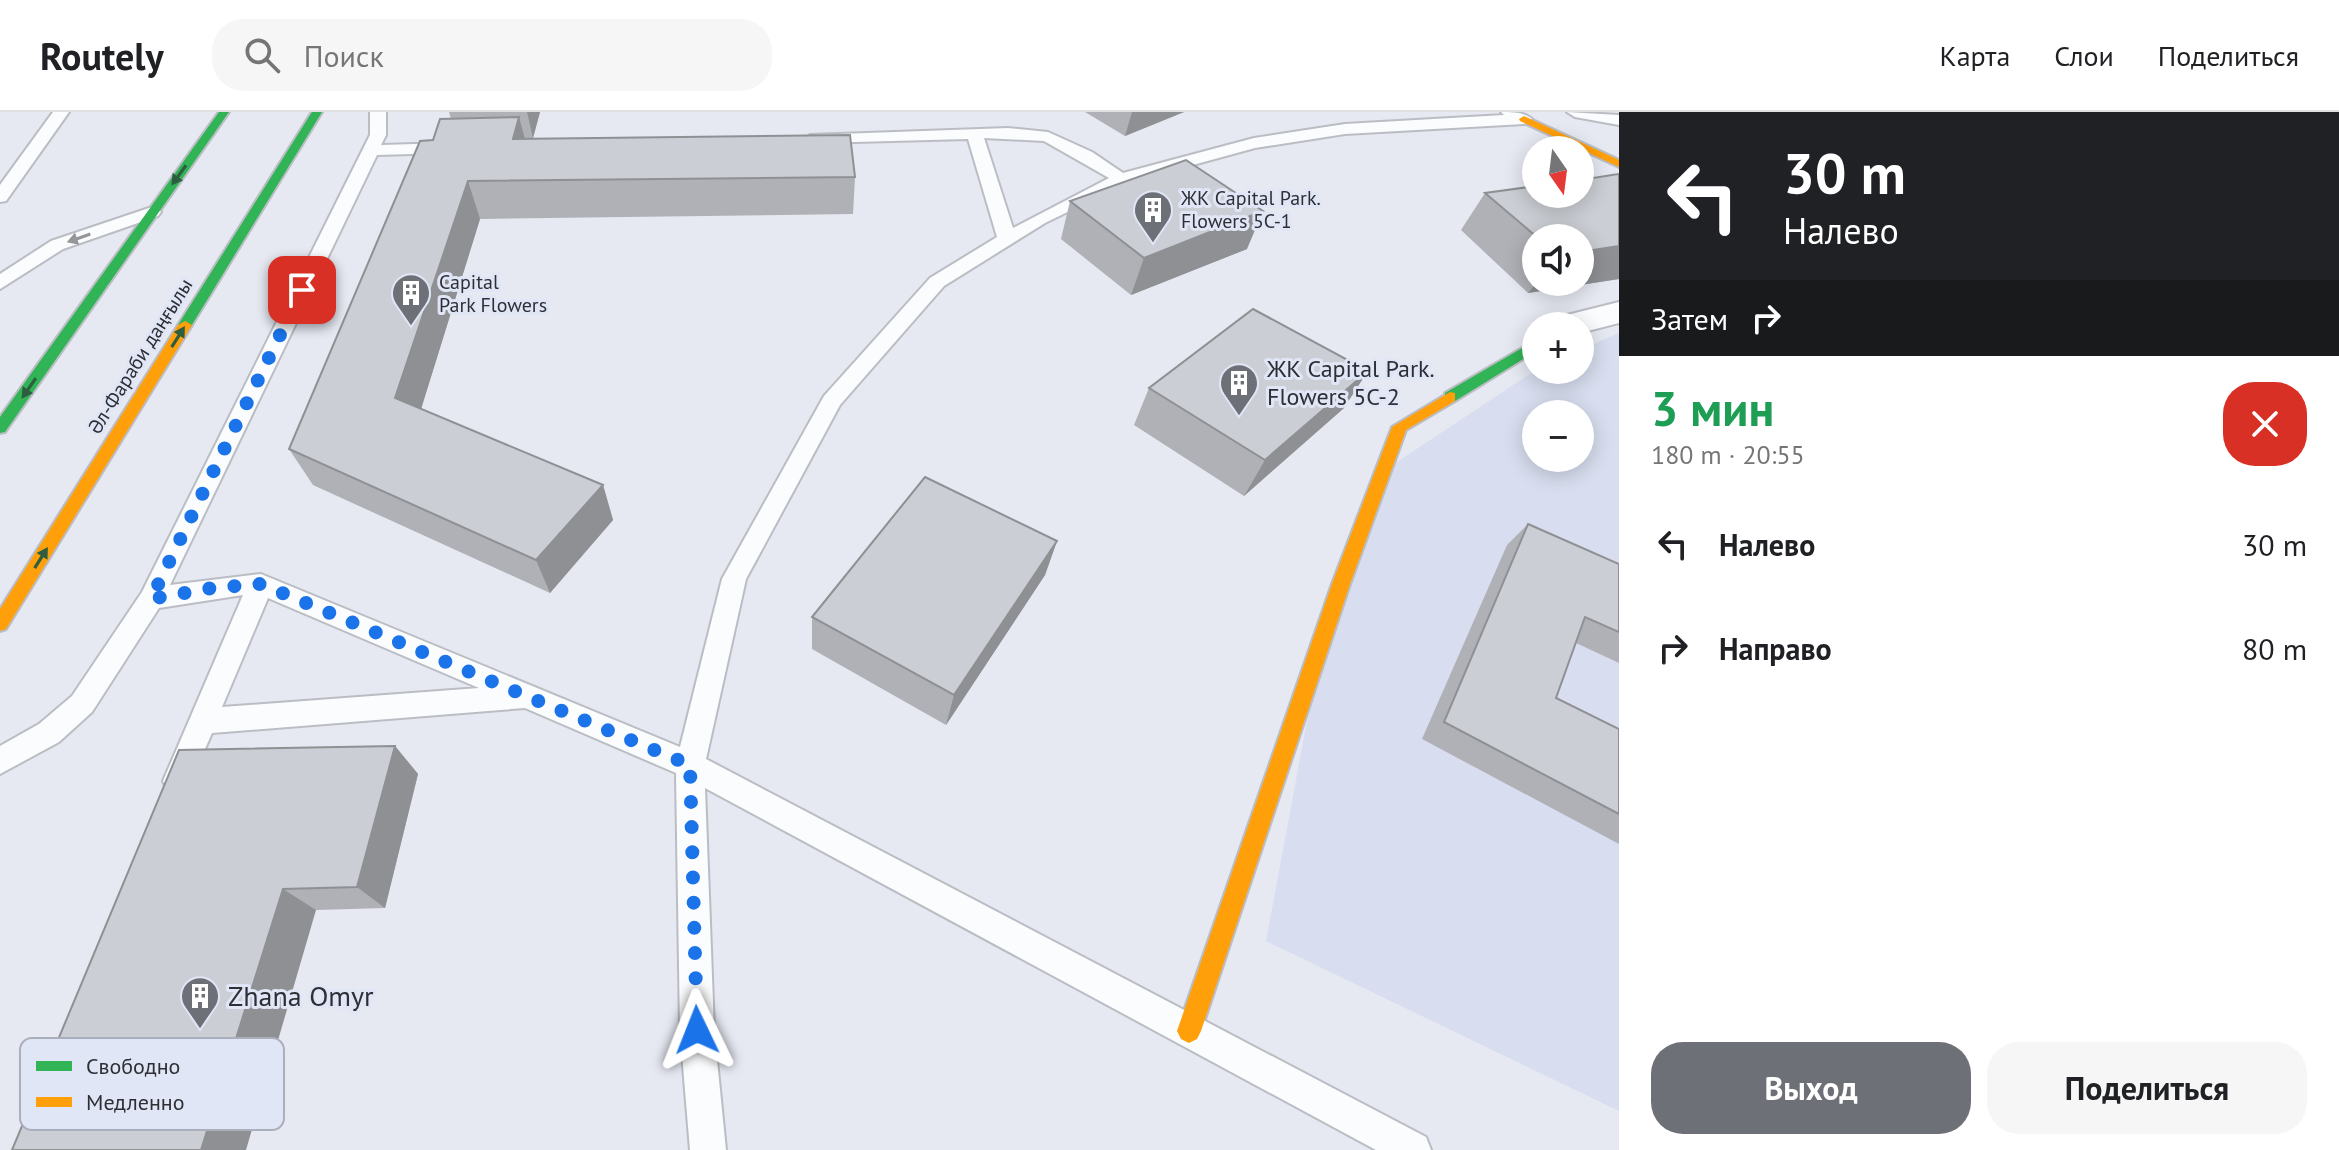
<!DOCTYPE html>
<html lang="ru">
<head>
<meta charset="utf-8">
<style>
	body { margin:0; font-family:"PT Sans",sans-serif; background:#f6f6f6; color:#202124; height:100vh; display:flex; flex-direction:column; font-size:30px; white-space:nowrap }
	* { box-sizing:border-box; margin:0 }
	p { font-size:26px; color:#757577 }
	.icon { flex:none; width:44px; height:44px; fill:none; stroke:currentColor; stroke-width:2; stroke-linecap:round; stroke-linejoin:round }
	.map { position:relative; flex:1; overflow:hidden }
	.sheet { display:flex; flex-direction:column; background:#fff; width:720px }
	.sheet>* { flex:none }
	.hud { background:#202124; color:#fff; overflow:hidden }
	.needle { width:52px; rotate:166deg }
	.buttons { position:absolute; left:1522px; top:24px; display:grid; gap:16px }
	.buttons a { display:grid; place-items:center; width:72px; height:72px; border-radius:50%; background:#fff; box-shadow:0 4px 20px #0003; font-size:40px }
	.pin { position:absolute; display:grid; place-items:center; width:68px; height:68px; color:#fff; margin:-34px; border-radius:16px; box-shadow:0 4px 12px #0006 }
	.me { position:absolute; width:88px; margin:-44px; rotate:358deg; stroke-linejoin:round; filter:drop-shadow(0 0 6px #0008) }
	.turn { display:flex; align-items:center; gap:28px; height:168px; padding:0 32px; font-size:36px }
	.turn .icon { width:104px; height:104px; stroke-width:2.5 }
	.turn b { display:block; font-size:56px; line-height:68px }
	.then { display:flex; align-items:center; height:76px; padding:0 32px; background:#0003; gap:16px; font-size:30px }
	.round { display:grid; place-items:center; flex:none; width:84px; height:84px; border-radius:32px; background:#f6f6f6 }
	.head { display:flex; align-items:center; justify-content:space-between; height:136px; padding:0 32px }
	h1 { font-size:48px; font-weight:700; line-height:60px; color:#1e9e55 }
	.action { display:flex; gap:16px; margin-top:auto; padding:16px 32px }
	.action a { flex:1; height:92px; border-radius:32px; background:#6e7077; color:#fff; font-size:32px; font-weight:700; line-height:92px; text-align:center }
	.action a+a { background:#f6f6f6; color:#202124 }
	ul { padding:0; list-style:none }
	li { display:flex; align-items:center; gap:24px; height:104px; padding:0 32px }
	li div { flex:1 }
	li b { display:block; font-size:30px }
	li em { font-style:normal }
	header { display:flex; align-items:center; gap:48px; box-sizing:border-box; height:112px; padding:0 40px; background:#fff; border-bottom:2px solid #e0e0e0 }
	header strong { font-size:38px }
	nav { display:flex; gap:44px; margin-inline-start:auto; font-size:28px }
	.search { width:560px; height:72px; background:#f6f6f6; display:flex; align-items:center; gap:20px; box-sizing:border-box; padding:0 28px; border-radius:32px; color:#757577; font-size:30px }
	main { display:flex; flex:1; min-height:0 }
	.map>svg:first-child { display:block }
</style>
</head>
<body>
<header>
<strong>Routely</strong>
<div class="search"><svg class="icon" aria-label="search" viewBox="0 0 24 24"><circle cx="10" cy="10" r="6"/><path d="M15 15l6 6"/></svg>Поиск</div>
<nav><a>Карта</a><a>Слои</a><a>Поделиться</a></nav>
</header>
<main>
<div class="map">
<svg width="1619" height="1038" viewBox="0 0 1619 1038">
	<rect width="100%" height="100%" fill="#e6e9f2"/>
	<!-- built -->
	<path fill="#d8deef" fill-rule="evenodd" d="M1619,221V999L1266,829L1325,512L1391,354L1536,258H1580V238ZM1536,302H1580V346H1536Z"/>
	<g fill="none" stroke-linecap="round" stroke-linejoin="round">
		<!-- lane casing -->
		<g stroke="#bbbdc4" stroke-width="4">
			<path id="lane" d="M53,0H69L6,89L0,90V73Z
				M370,0H386V23L381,33L449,31L457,36L449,41L377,43L170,473L261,462L680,635L722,467L824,284L930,166L997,125L968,27L816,31L808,26L810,23L1008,16L1048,20L1092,40L1123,61L1254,26L1345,12L1504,3L1501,0C1512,0 1524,0 1532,7L1524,12L1345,22L1255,36L1127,71L1045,111L944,174L840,293L746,467L706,647L1426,1025L1431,1038H1376L705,676L714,918L726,1038H690L680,918L676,661L525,596L212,621L187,678L177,682L167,678L163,669L243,483L159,496L92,600L59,630L0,662V634L39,612L72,584L142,480L370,23ZM984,26L1044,29L1109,66L1013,116ZM268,486L479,576L222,595Z
				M1567,0L1619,3V13L1575,5Z
				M152,95L158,96L161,100L158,104L63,137L0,177V162L51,129Z"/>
		</g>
		<!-- street casing -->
		<g stroke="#bbbdc4" stroke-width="4">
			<path id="street" d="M1619,190V211L1580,221V214H1550L1555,206Z"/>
		</g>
		<!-- fast casing -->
		<g stroke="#bbbdc4" stroke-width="4">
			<path id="fast" d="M219,0H229L5,320L0,321V305Z
				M312,0H322L190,216H180L178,213Z
				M1536,228V239L1455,289H1445V281Z"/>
		</g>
		<!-- slow casing -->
		<g stroke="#bbbdc4" stroke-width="4">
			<path id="slow" d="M1524,4L1619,48V55L1520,9L1519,7Z
				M185,209L192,213L6,517L0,519V497L178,213Z
				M1450,280L1455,281V289L1406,318L1350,472L1201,919L1197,927L1189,931L1181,927L1177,919L1332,472L1392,315Z"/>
		</g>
		<!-- lane -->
		<use href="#lane" fill="#fbfcfd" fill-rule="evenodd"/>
		<!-- street -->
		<use href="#street" fill="#fbfcfd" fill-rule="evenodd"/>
		<!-- fast -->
		<use href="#fast" fill="#30b455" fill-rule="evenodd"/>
		<!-- slow -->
		<use href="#slow" fill="#ff9f0a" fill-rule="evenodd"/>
	</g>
	<!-- wall -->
	<path fill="#afb1b6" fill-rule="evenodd" d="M449,0H540L533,26H525V27L855,65L853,102L480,107L421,297L603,373L613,408L550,481L313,373L289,337L451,7Z
		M1085,0H1184L1125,24Z
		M1619,63V167L1528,181L1461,118L1485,81ZM1536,126H1580V170H1536Z
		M1070,89L1247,137L1131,183L1061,127Z
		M1149,276L1344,296L1244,384L1134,313Z
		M1528,412L1619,452V551L1576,531L1556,586L1619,617V732L1422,627L1507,433Z
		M1057,429L1045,463L946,613L812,537V505Z
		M395,634L418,662L385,796L316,798L12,1038Z"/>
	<!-- shaded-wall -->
	<path fill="#8e9094" d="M527,0H540L533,26Z
		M1132,0H1184L1125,24Z
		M519,5L529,42L513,27Z
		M468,69L480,107L413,323L395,286Z
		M1263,99L1247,137L1131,183L1144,146Z
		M1619,134V167L1528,181L1537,170H1580V140Z
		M1368,259L1344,296L1244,384L1265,348Z
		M603,373L613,408L550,481L536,448Z
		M1057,429L1045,463L946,613L954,583Z
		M395,634L418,662L385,796L357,775Z
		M283,777L316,798L246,1038H201Z"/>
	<!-- building -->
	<path fill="#cbced4" stroke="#8e9094" stroke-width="2" d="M519,5L513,27L850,23L855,65L468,69L395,286L603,373L536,448L289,337L420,29L433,28L440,7Z
		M1186,48L1263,99L1144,146L1070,89Z
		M1618,62L1619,63V134L1580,140V126H1538L1485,81L1536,74V82H1580V68Z
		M1253,197L1368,259L1265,348L1149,276Z
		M925,365L1057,429L954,583L812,505Z
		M1528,412L1619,452V520L1585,505L1556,586L1619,617V702L1444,610Z
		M395,634L357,775L283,777L201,1038H12L179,638Z"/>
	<!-- one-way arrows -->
	<defs><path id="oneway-solid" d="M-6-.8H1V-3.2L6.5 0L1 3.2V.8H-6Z" transform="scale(2)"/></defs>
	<g fill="#2e5e40">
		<use href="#oneway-solid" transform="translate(179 63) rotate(126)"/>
		<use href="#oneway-solid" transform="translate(178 225) rotate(-58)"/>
		<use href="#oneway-solid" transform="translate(29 276) rotate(125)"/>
		<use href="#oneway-solid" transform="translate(41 446) rotate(-58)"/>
	</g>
	<use fill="#949699" href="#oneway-solid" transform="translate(79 126) rotate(161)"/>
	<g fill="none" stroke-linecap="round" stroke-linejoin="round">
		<!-- route -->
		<path stroke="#1a73e8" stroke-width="14" stroke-dasharray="0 25.2" d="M302,178L151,487L212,476L261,472L690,653L697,918"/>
	</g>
	<!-- icons -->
	<defs>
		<g id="building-pin" transform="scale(2)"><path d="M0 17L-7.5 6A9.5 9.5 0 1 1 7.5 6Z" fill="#6e7077" stroke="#e1e6f7"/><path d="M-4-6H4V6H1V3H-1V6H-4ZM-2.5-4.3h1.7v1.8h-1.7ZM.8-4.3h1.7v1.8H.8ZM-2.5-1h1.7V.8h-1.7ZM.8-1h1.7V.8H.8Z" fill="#fff"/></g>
	</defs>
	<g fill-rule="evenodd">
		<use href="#building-pin" x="1153" y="98"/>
		<use href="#building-pin" x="411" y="181"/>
		<use href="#building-pin" x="1239" y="271"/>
		<use href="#building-pin" x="200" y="884"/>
	</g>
	<g text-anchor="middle" stroke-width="6" stroke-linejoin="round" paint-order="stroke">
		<!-- far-poi labels -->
		<g font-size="20" fill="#2d2f35" stroke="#e1e6f7" text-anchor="start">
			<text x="1181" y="93">ЖК Capital Park.<tspan x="1181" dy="23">Flowers 5C-1</tspan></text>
			<text x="439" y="177">Capital<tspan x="439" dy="23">Park Flowers</tspan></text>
		</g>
		<!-- far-street labels -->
		<g font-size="20" fill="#2d2f35" stroke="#e1e6f7">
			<text transform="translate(140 244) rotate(-58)" y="7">Әл-Фараби даңғылы</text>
		</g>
		<!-- poi labels -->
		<g font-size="24" fill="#2d2f35" stroke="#e1e6f7" text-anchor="start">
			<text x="1267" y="265">ЖК Capital Park.<tspan x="1267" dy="28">Flowers 5C-2</tspan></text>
		</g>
		<!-- near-poi labels -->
		<g font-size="28" fill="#2d2f35" stroke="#e1e6f7" text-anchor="start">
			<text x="228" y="894">Zhana Omyr</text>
		</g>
	</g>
	<!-- legend -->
	<rect x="20" y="926" width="264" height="92" rx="12" fill="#e1e6f7" stroke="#abafbd" stroke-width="2"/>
	<rect x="36" y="949" width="36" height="10" fill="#30b455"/>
	<rect x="36" y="985" width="36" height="10" fill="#ff9f0a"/>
	<g font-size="22" fill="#2d2f35">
		<text x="86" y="962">Свободно</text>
		<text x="86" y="998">Медленно</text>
	</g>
</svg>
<div class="buttons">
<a><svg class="needle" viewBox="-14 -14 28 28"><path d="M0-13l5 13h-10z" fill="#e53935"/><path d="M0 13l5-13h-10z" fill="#757577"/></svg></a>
<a><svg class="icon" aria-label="sound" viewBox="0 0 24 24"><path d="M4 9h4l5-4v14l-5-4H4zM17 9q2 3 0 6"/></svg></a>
<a>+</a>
<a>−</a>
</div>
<div class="pin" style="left:302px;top:178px;background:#d93025"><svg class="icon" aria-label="arrive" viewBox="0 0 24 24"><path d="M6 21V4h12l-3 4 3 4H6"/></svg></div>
<svg class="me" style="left:697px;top:918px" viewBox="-20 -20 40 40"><path d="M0-17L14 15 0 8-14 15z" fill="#1a73e8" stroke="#fff" stroke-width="4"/></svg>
</div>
<section class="sheet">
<div class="hud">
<div class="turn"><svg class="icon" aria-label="left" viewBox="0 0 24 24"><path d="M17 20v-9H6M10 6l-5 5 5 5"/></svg><div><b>30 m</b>Налево</div></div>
<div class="then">Затем<svg class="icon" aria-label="right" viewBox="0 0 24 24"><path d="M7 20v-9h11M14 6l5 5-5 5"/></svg></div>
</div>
<div class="head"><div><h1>3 мин</h1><p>180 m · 20:55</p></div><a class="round" style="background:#d93025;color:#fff"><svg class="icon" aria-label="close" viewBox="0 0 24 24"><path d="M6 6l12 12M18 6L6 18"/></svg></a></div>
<ul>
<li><svg class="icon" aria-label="left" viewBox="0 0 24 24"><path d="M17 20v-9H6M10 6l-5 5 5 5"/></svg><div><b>Налево</b></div><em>30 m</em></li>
<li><svg class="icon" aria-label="right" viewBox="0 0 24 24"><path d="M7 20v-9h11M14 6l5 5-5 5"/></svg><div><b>Направо</b></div><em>80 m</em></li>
</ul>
<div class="action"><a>Выход</a><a>Поделиться</a></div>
</section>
</main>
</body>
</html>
